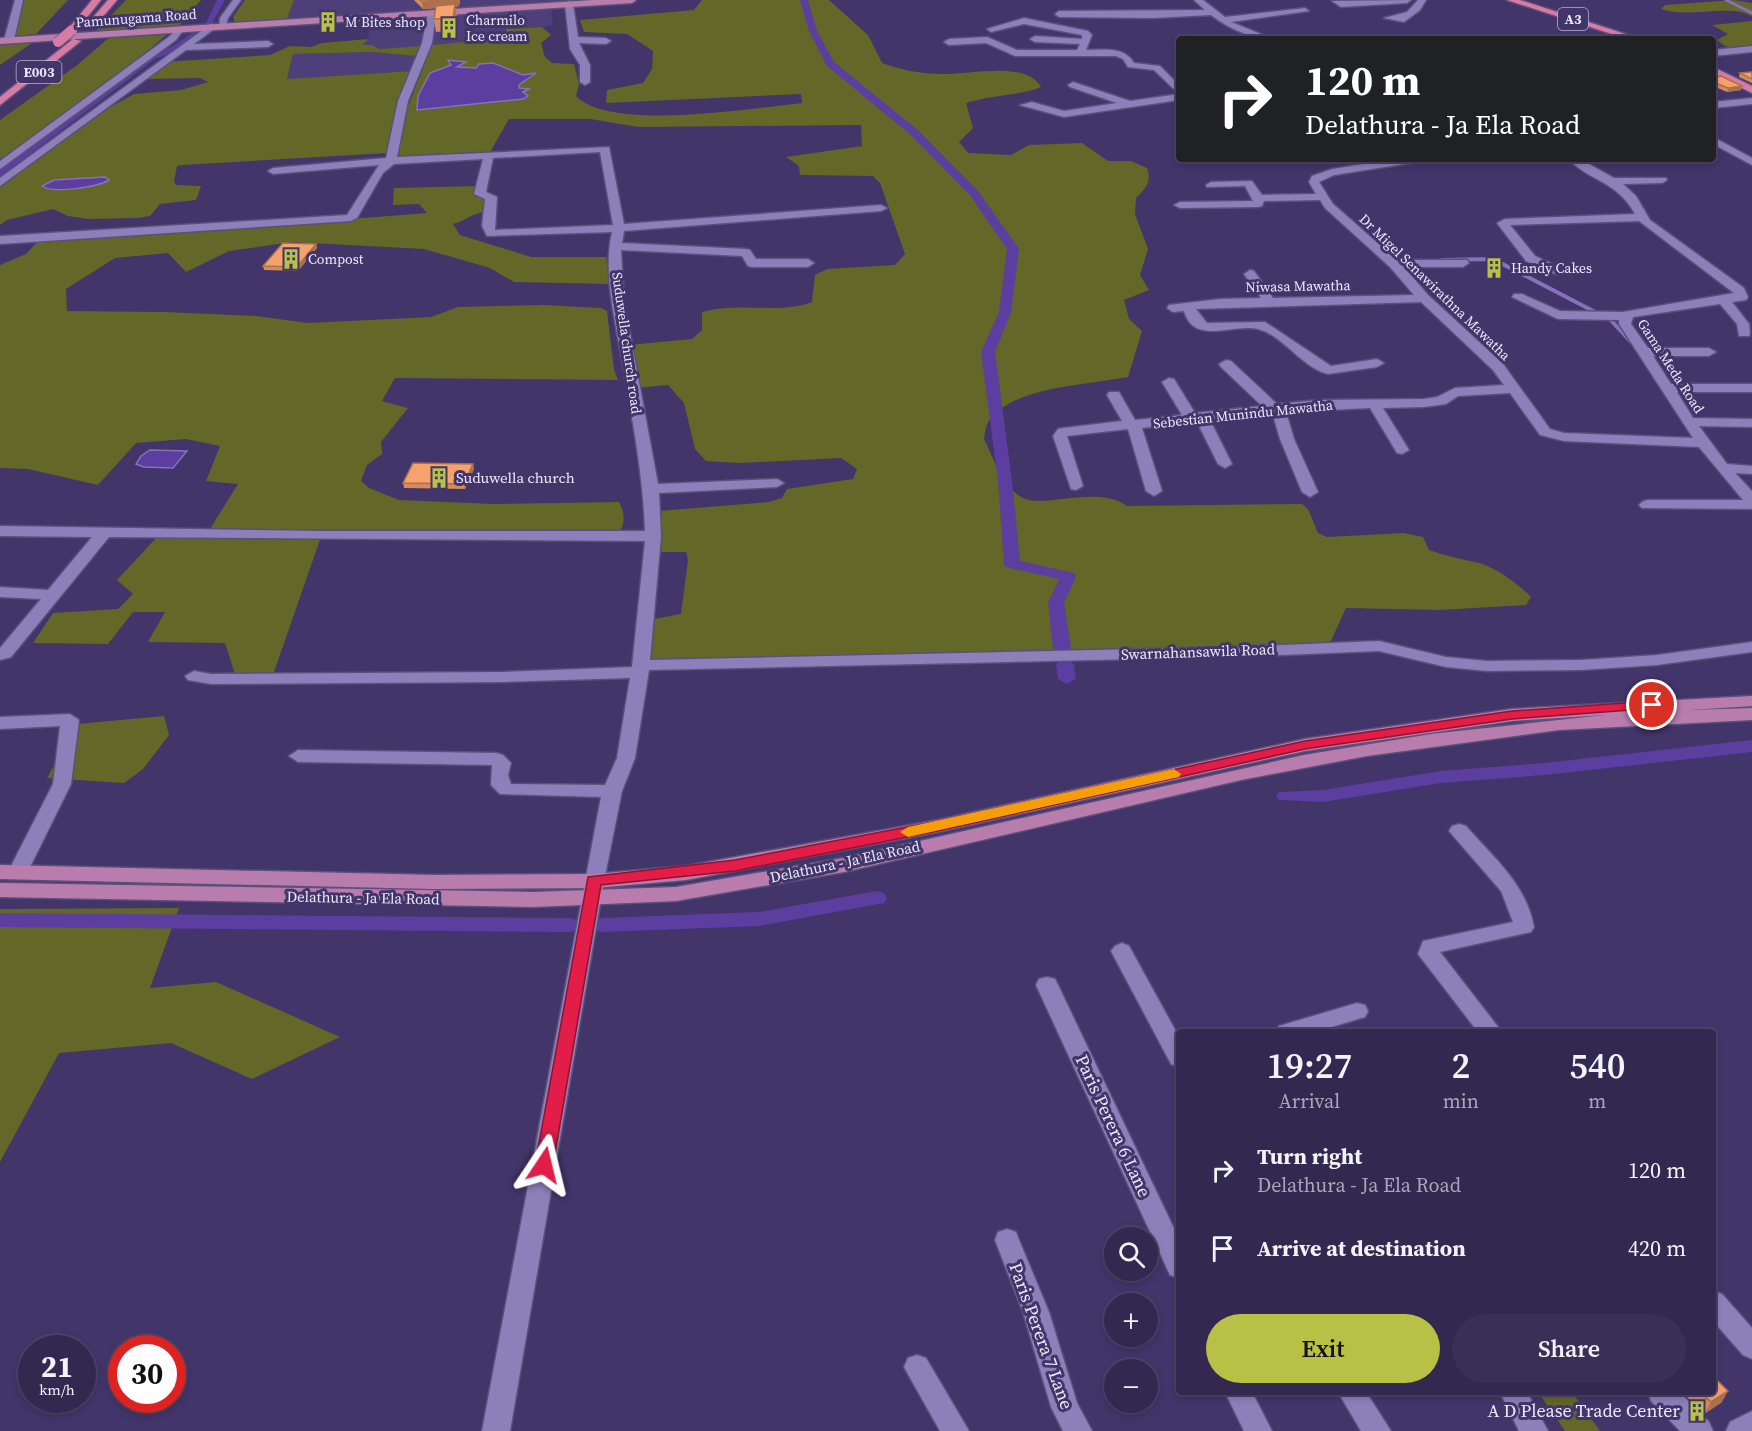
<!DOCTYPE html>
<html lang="en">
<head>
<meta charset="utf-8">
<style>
	body { margin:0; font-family:"Source Serif 4",serif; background:#3a3057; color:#f1f3f6; height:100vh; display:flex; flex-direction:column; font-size:22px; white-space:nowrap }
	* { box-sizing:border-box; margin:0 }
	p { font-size:20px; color:#a8a6b7 }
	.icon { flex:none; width:33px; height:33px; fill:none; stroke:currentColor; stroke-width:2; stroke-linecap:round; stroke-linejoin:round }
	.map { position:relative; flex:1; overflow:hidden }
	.sheet { position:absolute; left:1176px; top:1029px; width:540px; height:366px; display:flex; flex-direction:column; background:#322850; border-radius:6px; box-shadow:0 3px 9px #0003,0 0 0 2px #4d4467 }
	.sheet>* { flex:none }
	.banner { position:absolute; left:1176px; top:36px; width:540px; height:126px; border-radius:6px; box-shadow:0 3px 9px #0003,0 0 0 2px #4d4467; background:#202124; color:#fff; overflow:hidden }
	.fabs { position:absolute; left:1104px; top:1227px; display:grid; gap:12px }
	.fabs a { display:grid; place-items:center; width:54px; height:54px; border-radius:50%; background:#322850; box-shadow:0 3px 9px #0003,0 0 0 2px #4d4467; font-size:30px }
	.speed { position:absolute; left:18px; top:1335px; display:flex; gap:12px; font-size:30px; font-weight:700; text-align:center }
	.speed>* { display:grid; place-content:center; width:78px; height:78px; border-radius:50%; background:#322850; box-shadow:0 3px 9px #0003,0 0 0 2px #4d4467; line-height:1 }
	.speed small { font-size:15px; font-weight:400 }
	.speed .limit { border:9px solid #d22; background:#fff; color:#111 }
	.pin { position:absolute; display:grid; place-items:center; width:51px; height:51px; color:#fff; margin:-26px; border:3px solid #fff; border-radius:50%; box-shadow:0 2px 6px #0007 }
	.me { position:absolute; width:66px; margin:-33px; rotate:10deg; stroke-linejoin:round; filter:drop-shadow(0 0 4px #0008) }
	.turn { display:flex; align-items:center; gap:21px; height:126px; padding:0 30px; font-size:27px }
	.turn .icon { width:78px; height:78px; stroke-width:2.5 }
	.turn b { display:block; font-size:42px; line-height:51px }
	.eta { display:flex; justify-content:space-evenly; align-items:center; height:102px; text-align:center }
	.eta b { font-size:36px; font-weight:600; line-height:42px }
	.primary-button { display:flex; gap:12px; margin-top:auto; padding:12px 30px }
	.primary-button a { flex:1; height:69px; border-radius:36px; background:#b9c046; color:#111; font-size:24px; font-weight:600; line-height:69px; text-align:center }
	.primary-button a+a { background:#3a3057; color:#f1f3f6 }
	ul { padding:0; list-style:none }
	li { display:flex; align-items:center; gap:18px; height:78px; padding:0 30px }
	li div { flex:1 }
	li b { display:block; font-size:22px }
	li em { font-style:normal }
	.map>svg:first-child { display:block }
</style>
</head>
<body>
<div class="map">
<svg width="1752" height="1431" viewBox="0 0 1752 1431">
	<rect width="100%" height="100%" fill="#42356a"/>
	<!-- built -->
	<path fill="#4d3f7a" d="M294,0H586L287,19Z
		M551,6L553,25L542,27L506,29L505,33L477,36L474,41L459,44L380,49L372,45H363L368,39L371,17Z
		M372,52L417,56L412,71L287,79L293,54Z"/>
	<!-- green -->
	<path fill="#636727" d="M22,0H68L36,34L13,36Z
		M126,0H201L178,27L95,32Z
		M245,0H294L287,19L235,22L233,17Z
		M702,0H829L868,35L882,63C902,70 921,74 942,74C968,75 1026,60 1041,87C1019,96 990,95 966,103L973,128L959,142L968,153L1011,155L1029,145L1082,143L1108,161H1131L1147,168C1152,182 1146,188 1136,198L1135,214L1148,249L1140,275L1149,290L1124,300L1129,319L1142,331L1128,377C1089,385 1013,386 989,421C986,425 985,433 984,439C993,457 1002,486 1021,497C1042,510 1097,484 1127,506L1302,504L1308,509L1318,533L1327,537L1404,533L1423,537L1429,550C1446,556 1462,559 1479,563C1497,568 1518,584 1531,597L1526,605L1440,610L1346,608L1330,643L1311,647L644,661L649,620L681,614L688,560L686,552H647L646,512L769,502L782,498L787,489L853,479L857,469L841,458L740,463L706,461L695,449L684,403L668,385L636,388L628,345L692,339L702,330V312C739,301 778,315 812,302L815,275L827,269L895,265L905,254L880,183L873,176L800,175L799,166L786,157L862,146L861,125L639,127L590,119H509L490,152L398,158L404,117L432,45L474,41L477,36L505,33L506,29L542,27L551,35L541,43L545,57L552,63L574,64L579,84L576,96C610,132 754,108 802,103L801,94L606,103L607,90L643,83L652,69L653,51L627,34L584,32L580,20L694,10Z
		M1734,0L1752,3V16C1727,3 1691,19 1661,9L1665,5Z
		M1752,21V52C1738,49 1728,50 1717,40L1728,34L1712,25Z
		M172,30L133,63L4,158H0V120L76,66L111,36Z
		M368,39L363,45H372L380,49L421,46L417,56L372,52L293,54L287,79L412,71L398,102L387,153L182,165L177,166L174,182L176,185L201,186L196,200L160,204L150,216L138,218L88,219L68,216L53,209L7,220L0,225V186L94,116L134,94L181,90L208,82L200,78L147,79L163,62L270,55L290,46L311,47L322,43Z
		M35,41L0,65V44Z
		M477,186L474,195L487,198L486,212C471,213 466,221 453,224L460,235L531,257H606L610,284L514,282L490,268L424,249L292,242L229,251L186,272L168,253L115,258L66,289L67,311L164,312L256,316L308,323L431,317L458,307L543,305L601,308L607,311L614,370L618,380L395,378L382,401L408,408L381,442L382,454L367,465L361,481L369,488L399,500L495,504L619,502C624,511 626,521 620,530L323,531L273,675L235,674L225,643L148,642L165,612H133L108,644L33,643L53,613L118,609L133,594L117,580L158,536L205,537L238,484L206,481L220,446L186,439L136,443L98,485L28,469L0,468V265L26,254L41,238L274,225L427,213L419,204L393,205L394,188Z
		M164,716L169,735L143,769L124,783L47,778L77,724Z
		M179,908L150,988L216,982L340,1037L252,1079L171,1043L59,1053L0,1162V909Z
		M1538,1392H1572L1600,1431H1565Z"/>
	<!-- water -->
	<path fill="#5b3ea0" stroke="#8671bc" stroke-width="1.5" d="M448,60L466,62L457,67L476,68L479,64L493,63L523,75L536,73L519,85V88L529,89L523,92L528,96L523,99L417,110L418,96L430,73L451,65Z
		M105,177L109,180C98,187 52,194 42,186L54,180Z
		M150,450L187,451L173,468L144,467L136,464L141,456Z"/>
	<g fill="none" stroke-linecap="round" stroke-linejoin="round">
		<!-- stream-far1 -->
		<path stroke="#8671bc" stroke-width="3" d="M1726,0L1752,13"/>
		<!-- stream -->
		<path stroke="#8671bc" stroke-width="4" d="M1442,260L1493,259L1599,314
			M1607,316L1631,342"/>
		<!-- canal -->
		<path fill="#5b3ea0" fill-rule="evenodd" d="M217,0H225L210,27H204Z
			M800,0H808L817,31L834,62L919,131L978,191L1019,249L1011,312L995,352L1012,481L1020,561L1074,573L1076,576L1064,603L1071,648L1068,652L1062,653L1053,648L1048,603L1059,579L1006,567L1004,564L998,481L981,352L999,312L1007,249L970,195L911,135L827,66L809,31Z
			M199,28L206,30L179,50L155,59L0,177V169L149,55L173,46Z
			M1065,659L1074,664L1076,679L1067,684L1058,679L1056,664Z
			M1752,740V752L1544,775L1441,783L1323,802L1279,800L1276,796L1279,792L1323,790L1441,771L1544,763Z
			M877,891L884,893L887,898L884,903L759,926L602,932L595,930L592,925L595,920L602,918L759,912Z
			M0,913L570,918L577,920L580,925L577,930L570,932L0,927Z"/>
		<!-- minor casing -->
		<g stroke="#5b507a" stroke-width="3">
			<path id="minor" d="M15,0H23L14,40L9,43L4,40Z
				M233,0H241L228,18L225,28H219L220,18Z
				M1194,0H1203L1225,17L1305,8L1309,11L1231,22L1273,39C1250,39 1227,27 1211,15L1153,18L1059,17L1055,14L1059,11L1205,10Z
				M1411,0L1407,3L1341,7L1332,1Z
				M1418,0H1426L1420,10L1404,22L1384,18L1407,12Z
				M569,1L573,4L578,37L606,38L611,41L606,44L579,43L590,65V82L585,85L580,82V65L570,49L565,4Z
				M432,10L436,13L432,43L408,101L397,157L609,147L624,224L881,205L887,208L881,211L624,231L622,243L746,249L750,250L756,259H808L814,263L808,267H752L748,266L742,256L621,250L624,301L658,484L777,479L784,483L777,487L659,493L661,536L650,660L1232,647L1379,641L1446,657L1487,661L1581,660L1657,655L1752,642V652L1657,665L1581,670L1487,671L1446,667L1379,651L1232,657L649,670L635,758L622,791L604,881L510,1431H482L601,797L500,794L491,785L492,765L298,762L289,756L298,750L496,753L503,755L511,763L508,775L511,784L605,785L617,758L630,678L504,682L211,684L188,680L185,676L194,671L211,674L504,672L632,667L645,541L109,537L11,657L0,660V648L41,599L0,597V587L48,590L92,537L0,536V526L321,531H645C643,472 631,413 621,354C614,315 603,271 612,232L487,236L482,226L485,199L474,194L483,159L394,164L383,173L357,218L351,221L0,244V236L347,215L379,165L273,174L268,171L273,168L386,158L398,101L422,43L428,13ZM600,152L613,225L495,230L497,197L486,192L493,158Z
				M1024,18L1088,31L1092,35L1086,50C1104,50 1124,46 1134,63L1160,66L1179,85V94L1154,70L1128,67L1123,59L1116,56H1015L986,43L949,45L944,42L949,39L987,37L1017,50H1077L1080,44L1035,42L1030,39L1035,36L1082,39V35L1024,24L991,32L987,29Z
				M211,24L214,25V29L194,44L268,41L273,44L268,47L186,50L0,186V178Z
				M177,27L184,29L176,40L0,169V161L170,36Z
				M1752,46V52L1713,56V50Z
				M1073,82L1130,101L1179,94V100L1064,117L1020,105L1032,102L1064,111L1117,103L1070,87L1068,85Z
				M1752,98V104L1713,108V102Z
				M1713,137L1752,158V165L1713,144Z
				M1396,159H1422L1417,162L1334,175L1319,182L1333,204L1397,260H1467L1469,263L1463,267H1404L1428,295L1503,364L1550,429L1564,433L1693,438L1619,324V320L1558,319L1512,297L1514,294H1522L1560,311L1623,312L1734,293L1639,221L1510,225L1535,256L1559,267V273L1555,274L1526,261L1497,223L1505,219L1635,214C1617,181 1591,182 1568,159H1580L1614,178H1666L1667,180L1662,183L1623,184L1636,196L1650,220L1744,288L1748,297L1746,300L1732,302L1749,324L1750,333L1749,336H1739L1737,324L1720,304L1633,317L1631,324L1648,348H1709L1716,352L1709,356H1653L1671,384H1752V392H1677L1693,418L1752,419V427L1699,426L1727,464L1752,466V474L1735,473L1752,491V509L1642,508L1639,505L1642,502L1647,500H1743L1699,447L1564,441L1540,435L1510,393L1458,396L1446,404L1424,407L1383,408L1409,450L1402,454L1397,453L1370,408L1286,412L1294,439L1318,492L1310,497L1302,492L1280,439L1273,415L1271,413L1210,420L1232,464L1225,468L1218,464L1197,422L1142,428L1162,491L1154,496L1146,491L1128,429L1067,436L1083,486L1076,490L1071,489L1053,436L1058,429L1063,428L1122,421L1107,395L1109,392H1119L1135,420L1182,415L1162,382L1169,378L1174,379L1195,413L1262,406L1221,367L1219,364L1226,360L1231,361L1277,404L1319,400L1424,399L1437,397L1455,388L1504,385L1493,370L1421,302L1196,309L1207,323L1265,322L1331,366L1377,359L1384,363L1377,367L1328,374C1302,368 1284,336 1258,329C1233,323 1194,346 1184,311L1173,312L1167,308L1169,305L1220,299L1261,298L1244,274L1250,270L1254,271L1273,298L1414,295L1390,267L1325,208L1320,200L1264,201L1262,206L1258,207L1180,208L1174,205L1180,202L1253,201L1245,186L1207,187L1206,185L1211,182L1252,181L1262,195L1316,194L1309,182L1312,176L1332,169Z
				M70,714L79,720L71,784L25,877H11L8,872L53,784L60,726L0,729V717Z
				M1459,824L1466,826C1494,858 1526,884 1534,927L1531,932L1440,952L1502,1032H1478L1418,954L1423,941L1513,922L1501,891L1449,831L1452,826Z
				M1122,943L1129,946L1179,1037V1067L1171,1064L1111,951L1115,946Z
				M1047,977L1055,979L1058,985L1179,1239V1278L1170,1275L1036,985L1039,979Z
				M1357,1003L1365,1005L1368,1011L1365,1017L1315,1032H1276L1279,1026Z
				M1007,1229L1016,1232L1019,1240L1049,1312L1077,1403L1092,1431H1063L1051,1407L1023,1312L995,1240L998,1232Z
				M1713,1291L1722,1294L1752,1328V1359L1743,1355L1713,1321Z
				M917,1355L926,1358L969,1431H940L904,1367L908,1358Z
				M1225,1392H1252L1272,1431H1244Z
				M1338,1392H1366L1391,1431H1361Z
				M1500,1392H1527L1548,1431H1519Z
				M1648,1392H1679L1709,1422L1713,1431H1680L1651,1401Z
				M1752,1411V1431H1726L1730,1422Z"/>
		</g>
		<!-- major casing -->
		<g stroke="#5b507a" stroke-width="3">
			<path id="major" d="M593,0H636L632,3L0,44V38Z
				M1752,696V706L1690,710L1752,708V720L1559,730L1367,756L1241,780L844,872L676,901L533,907L0,897V883L533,892L676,887L844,858L1304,755L1431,734L1605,715L1512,721L1305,751L938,832L686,880L594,888L433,889L0,879V865L433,875L594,874L686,866L938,820L1305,739L1512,709Z"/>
		</g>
		<!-- highway casing -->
		<g stroke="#5b507a" stroke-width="3">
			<path id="highway" d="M92,0H101L75,32H69V28Z
				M108,0H117L95,26H89V22Z
				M1507,0H1520L1641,39H1627Z
				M73,39L81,41L0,105V97Z
				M1713,67L1752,86V93L1713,74Z"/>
		</g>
		<!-- minor -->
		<use href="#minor" fill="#8c80bb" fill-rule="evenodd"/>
		<!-- major -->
		<use href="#major" fill="#b97dad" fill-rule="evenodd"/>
		<!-- highway -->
		<use href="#highway" fill="#d77ba4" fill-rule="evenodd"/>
		<!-- highway-bridge casing -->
		<g stroke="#5b507a" stroke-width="11" stroke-linecap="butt">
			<path id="highway-bridge" d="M58,42L72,30"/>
		</g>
		<!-- highway-bridge -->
		<use href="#highway-bridge" stroke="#d77ba4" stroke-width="10"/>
	</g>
	<!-- wall -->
	<path fill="#d48b5e" d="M414,0H460L459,6L455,7L457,17L455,30L436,32L434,19L435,8L423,9Z
		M1752,72V83L1739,77L1740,73Z
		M1713,78L1741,90L1727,92L1713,86Z
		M316,244L317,248L298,271L264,270L263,266Z
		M473,464L474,469L465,489L404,488L403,483Z
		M1682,1392H1713L1722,1402L1704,1414Z"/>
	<!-- shaded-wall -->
	<path fill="#ac714c" d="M447,0H460L459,6L455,7L457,17L455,30L453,18L455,7L423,9L422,2Z
		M1742,86L1741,90L1727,92L1728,88Z
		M316,244L317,248L298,271L297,267Z
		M473,464L474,469L465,489L464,484Z
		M1728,1391L1722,1402L1704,1414L1711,1402Z"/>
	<!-- building -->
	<path fill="#f6a26d" stroke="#ac714c" stroke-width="1.5" d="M420,0H447L422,2Z
		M455,4L453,18L434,19L436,6Z
		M1752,72V79L1740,73Z
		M1721,76L1742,86L1728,88L1713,82V78Z
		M283,243L316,244L297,267L263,266Z
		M413,463L473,464L464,484L403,483Z
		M1713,1376L1728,1391L1711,1402L1700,1392H1713Z"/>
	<!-- route -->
	<path fill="#e11d48" stroke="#92132f" stroke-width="1.5" d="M1652,701L1657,702V708L1512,719L1305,749L938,831L735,871L601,885L553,1165L550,1170L544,1172L538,1170L535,1165L588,877L735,860L938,821L1305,741L1512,711Z"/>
	<!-- slow -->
	<path fill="#f59e0b" d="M1174,769L1181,774L1179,777L908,837L900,832L908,827Z"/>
	<!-- icons -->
	<defs>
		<g id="building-bare" transform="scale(1.62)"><path d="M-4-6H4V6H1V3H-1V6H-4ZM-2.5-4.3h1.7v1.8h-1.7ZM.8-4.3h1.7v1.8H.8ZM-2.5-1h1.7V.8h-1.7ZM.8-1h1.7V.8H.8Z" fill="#b9c046" stroke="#42356a" stroke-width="2.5" paint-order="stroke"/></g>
	</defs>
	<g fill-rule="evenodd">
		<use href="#building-bare" x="328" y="22"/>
		<use href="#building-bare" x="449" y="28"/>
		<use href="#building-bare" x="291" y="259"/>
		<use href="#building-bare" x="1494" y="268"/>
		<use href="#building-bare" x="439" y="478"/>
		<use href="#building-bare" x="1697" y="1411"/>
	</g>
	<g text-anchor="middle" stroke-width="6" stroke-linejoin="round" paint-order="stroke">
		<!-- far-street labels -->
		<g font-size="14" fill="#ebe8fc" stroke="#42356a">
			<text transform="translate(136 18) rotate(-4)" y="5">Pamunugama Road</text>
			<text transform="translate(1298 286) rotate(-1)" y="5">Niwasa Mawatha</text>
			<text transform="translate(1435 287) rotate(44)" y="5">Dr Migel Senawirathna Mawatha</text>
			<text transform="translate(627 343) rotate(82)" y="5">Suduwella church road</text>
			<text transform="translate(1671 366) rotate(57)" y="5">Gama Meda Road</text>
			<text transform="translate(1243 414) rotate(-6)" y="5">Sebestian Munindu Mawatha</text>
		</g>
		<!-- shield labels -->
		<g fill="#42356a" stroke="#b8b2d0" stroke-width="1.5">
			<rect x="1558" y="8" width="30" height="22" rx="4.5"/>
			<rect x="16.5" y="61" width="45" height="22" rx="4.5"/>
		</g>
		<g font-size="14" font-weight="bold" fill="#ebe8fc">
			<text x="1573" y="24">A3</text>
			<text x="39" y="77">E003</text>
		</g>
		<!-- far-poi labels -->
		<g font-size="14" fill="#ebe8fc" stroke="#42356a" text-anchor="start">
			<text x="466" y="25">Charmilo<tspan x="466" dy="16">Ice cream</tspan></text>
			<text x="345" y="27">M Bites shop</text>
			<text x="308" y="264">Compost</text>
			<text x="1511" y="273">Handy Cakes</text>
		</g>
		<!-- poi labels -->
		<g font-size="15" fill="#ebe8fc" stroke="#42356a" text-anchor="start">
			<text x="456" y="483">Suduwella church</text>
		</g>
		<!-- street labels -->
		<g font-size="15" fill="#ebe8fc" stroke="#42356a">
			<text transform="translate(1198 652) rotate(-2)" y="5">Swarnahansawila Road</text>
			<text transform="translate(845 862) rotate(-12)" y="5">Delathura - Ja Ela Road</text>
			<text transform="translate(363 898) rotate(1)" y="5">Delathura - Ja Ela Road</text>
		</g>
		<!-- near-street labels -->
		<g font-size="18" fill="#ebe8fc" stroke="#42356a">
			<text transform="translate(1113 1126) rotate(65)" y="6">Paris Perera 6 Lane</text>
			<text transform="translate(1041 1336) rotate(70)" y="6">Paris Perera 7 Lane</text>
		</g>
		<!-- near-poi labels -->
		<g font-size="18" fill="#ebe8fc" stroke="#42356a" text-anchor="end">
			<text x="1680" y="1417">A D Please Trade Center</text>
		</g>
	</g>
</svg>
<div class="fabs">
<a><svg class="icon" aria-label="search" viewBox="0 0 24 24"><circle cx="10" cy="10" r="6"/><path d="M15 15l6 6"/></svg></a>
<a>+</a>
<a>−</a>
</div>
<div class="speed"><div>21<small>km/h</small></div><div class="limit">30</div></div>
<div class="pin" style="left:1652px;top:705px;background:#d93025"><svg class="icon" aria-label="arrive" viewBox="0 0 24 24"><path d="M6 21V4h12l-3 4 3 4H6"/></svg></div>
<svg class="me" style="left:544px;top:1165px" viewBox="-20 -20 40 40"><path d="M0-17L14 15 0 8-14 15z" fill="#e11d48" stroke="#fff" stroke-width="4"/></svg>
<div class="banner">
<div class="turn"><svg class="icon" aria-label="right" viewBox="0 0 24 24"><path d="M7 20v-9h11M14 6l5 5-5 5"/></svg><div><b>120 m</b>Delathura - Ja Ela Road</div></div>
</div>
<section class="sheet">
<div class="eta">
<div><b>19:27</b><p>Arrival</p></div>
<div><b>2</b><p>min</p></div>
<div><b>540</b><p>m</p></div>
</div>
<ul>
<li><svg class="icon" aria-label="right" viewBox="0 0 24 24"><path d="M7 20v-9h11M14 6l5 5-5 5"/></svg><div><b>Turn right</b><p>Delathura - Ja Ela Road</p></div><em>120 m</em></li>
<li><svg class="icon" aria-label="arrive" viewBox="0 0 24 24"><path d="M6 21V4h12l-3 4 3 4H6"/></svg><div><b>Arrive at destination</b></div><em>420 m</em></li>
</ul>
<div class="primary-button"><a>Exit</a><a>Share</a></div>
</section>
</div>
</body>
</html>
